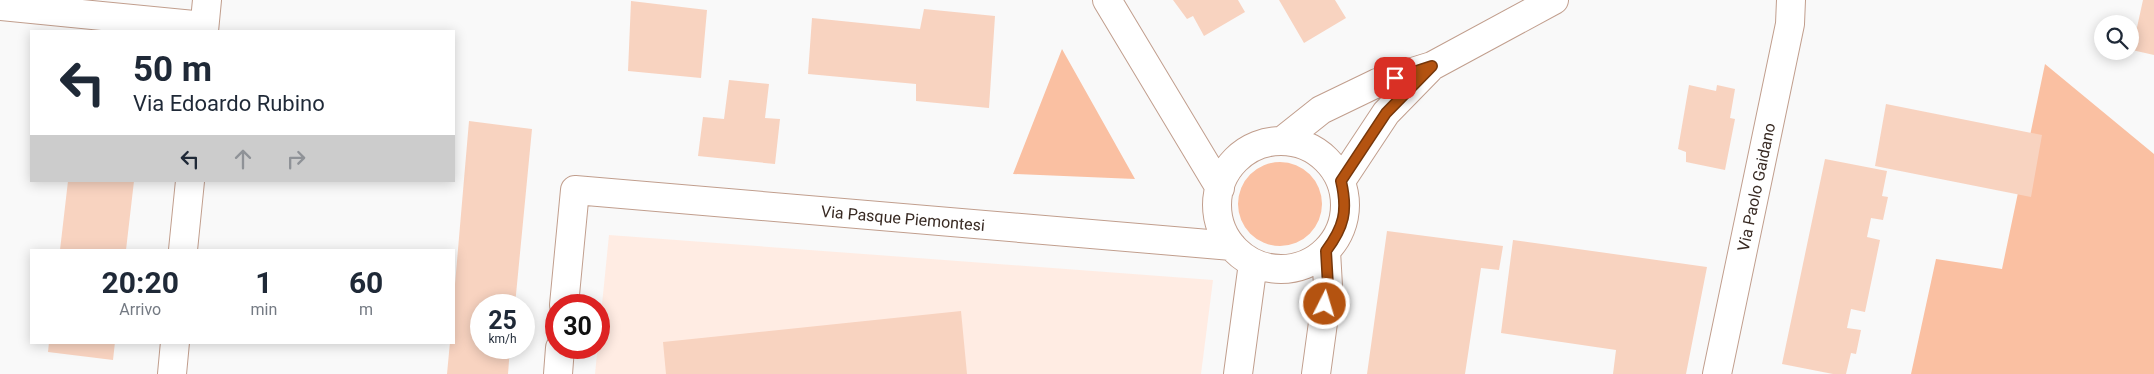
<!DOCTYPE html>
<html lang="it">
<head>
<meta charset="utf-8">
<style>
	body { margin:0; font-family:Roboto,sans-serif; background:#f2f2f3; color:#1f2937; height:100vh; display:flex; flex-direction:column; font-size:19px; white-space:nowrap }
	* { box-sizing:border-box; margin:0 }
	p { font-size:16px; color:#747a83 }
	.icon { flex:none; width:28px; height:28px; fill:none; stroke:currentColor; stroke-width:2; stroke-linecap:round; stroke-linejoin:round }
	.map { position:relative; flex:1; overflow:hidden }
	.drawer { position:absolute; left:30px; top:249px; width:425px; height:95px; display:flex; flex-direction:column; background:#fff; border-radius:0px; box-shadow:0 2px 12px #0003 }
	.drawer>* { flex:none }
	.hud { position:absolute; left:30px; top:30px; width:425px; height:152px; border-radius:0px; box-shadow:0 2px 12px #0003; background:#fff; color:#1f2937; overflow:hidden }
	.tools { position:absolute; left:2094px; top:15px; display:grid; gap:10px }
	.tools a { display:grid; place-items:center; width:45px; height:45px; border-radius:50%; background:#fff; box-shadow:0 2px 12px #0003; font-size:25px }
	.speed { position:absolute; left:470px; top:294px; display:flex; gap:10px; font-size:25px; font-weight:700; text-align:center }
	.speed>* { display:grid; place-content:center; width:65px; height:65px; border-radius:50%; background:#fff; box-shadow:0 2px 12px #0003; line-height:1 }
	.speed small { font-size:12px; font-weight:400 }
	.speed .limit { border:8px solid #d22; background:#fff; color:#111 }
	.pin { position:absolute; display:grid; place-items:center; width:42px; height:42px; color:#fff; margin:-21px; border-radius:10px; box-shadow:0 2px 8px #0006 }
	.me { position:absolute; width:55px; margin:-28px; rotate:5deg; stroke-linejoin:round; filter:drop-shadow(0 0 4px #0008) }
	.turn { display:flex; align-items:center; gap:18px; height:105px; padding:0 20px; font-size:22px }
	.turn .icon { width:65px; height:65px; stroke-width:2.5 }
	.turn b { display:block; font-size:35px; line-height:42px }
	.lanes { display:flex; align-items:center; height:48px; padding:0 20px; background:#0003; justify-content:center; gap:25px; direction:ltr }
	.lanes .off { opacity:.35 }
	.eta { display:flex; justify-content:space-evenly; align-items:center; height:85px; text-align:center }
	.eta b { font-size:30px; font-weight:700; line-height:35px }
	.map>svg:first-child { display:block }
</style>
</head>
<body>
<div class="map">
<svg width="2154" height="374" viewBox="0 0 2154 374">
	<rect width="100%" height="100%" fill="#f9f9f9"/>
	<!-- built -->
	<path fill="#ffece3" d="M609,235L1213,280L1201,374H595Z"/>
	<!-- green -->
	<path fill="#fac0a2" d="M1062,49L1135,179L1013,174Z
		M2045,64L2154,154V374H1911L1936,259L2002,269Z
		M1238 204a42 42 0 1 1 84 0a42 42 0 1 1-84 0Z"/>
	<!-- building -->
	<path fill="#f8d3c0" d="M1173,0H1238L1245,12L1204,36L1193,16L1187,19Z
		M1279,0H1335L1346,18L1304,43Z
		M2143,0H2154V55L2132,50Z
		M631,1L707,10L701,78L628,71Z
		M924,9L995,16L989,108L916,101V84L808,74L812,18L920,29Z
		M729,80L769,84L765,118L780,119L775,164L698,156L703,117L724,119Z
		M1689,85L1716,91L1717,85L1735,89L1730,118L1735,119L1725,170L1686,162V152L1678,149Z
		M1886,104L2042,135L2031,197L1875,166Z
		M469,121L532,129L515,305H481V348H510L508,374H447L450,342H454V296Z
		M1825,159L1887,171L1882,196L1888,197L1883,220L1871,218L1867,237L1880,240L1865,312L1851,309L1847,328L1861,330L1856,354L1851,353L1846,374H1833L1782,364Z
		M68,181H134L126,250H60Z
		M1387,231L1503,246L1499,270L1481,268L1465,374H1367Z
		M1513,240L1707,267L1686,374H1613L1616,350L1501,333Z
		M961,311L967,374H666L663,342Z
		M49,342H115L113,360L48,352Z"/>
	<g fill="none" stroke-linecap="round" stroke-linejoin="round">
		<!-- minor casing -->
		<g stroke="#c19e8d" stroke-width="30">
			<path id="minor" d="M1107,0L1220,188
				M0,6L204,26
				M204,31L207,0
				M1282,141L1321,110L1377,83L1432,66L1554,0
				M1217 205a64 64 0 1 1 128 0a64 64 0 1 1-128 0Z
				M1341,181L1386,113L1429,69
				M183,250L190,181
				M564,305L575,190L1232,246
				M172,374L175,342
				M558,374L560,348
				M1238,374L1253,263
				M1316,374L1328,286L1326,251
				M1717,374L1790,24L1791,0"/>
		</g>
		<!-- minor -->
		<use href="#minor" stroke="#fff" stroke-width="28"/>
	</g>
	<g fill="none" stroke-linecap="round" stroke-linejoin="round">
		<!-- route casing -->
		<g stroke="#75360a" stroke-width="12">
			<path id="route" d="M1325,304L1328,286L1326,251C1344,227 1348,211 1341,181L1386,113L1432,66L1395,78"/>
		</g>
		<!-- route -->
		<use href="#route" stroke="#b45310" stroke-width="9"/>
	</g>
	<g text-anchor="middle" stroke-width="5" stroke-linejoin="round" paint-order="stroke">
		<!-- street labels -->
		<g font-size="16" fill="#382a23" stroke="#fff">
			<text transform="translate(1756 187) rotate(-78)" y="6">Via Paolo Gaidano</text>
			<text transform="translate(903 218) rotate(5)" y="6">Via Pasque Piemontesi</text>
		</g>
	</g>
</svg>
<div class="tools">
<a><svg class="icon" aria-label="search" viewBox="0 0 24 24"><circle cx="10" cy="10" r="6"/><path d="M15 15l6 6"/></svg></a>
</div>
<div class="speed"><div>25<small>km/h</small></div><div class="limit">30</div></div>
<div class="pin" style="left:1395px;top:78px;background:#d93025"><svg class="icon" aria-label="arrive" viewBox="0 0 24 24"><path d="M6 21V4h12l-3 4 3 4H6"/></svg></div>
<svg class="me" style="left:1325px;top:304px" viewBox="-20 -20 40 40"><circle r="17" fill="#b45310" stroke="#fff" stroke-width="3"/><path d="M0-11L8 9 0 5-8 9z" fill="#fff"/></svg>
<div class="hud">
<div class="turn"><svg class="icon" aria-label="left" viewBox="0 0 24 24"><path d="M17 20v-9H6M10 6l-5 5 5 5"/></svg><div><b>50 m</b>Via Edoardo Rubino</div></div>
<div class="lanes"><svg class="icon" aria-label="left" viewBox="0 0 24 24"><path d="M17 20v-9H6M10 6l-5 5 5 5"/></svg><svg class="icon off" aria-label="ahead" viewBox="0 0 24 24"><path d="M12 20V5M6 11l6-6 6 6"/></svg><svg class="icon off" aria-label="right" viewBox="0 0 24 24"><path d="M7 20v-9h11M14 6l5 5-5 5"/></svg></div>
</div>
<section class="drawer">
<div class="eta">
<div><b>20:20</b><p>Arrivo</p></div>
<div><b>1</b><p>min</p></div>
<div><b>60</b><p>m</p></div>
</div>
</section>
</div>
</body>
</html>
